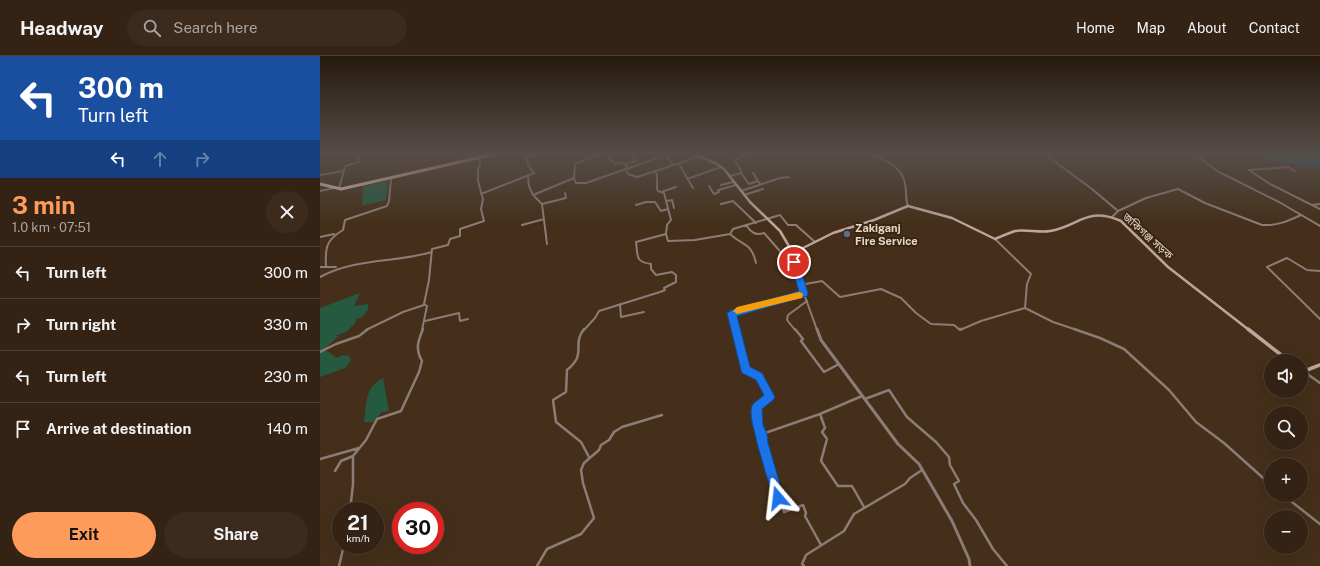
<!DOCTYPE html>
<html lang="en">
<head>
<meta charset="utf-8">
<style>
	body { margin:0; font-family:"Public Sans","Noto Sans Bengali",sans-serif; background:#3c2b1d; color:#f1f3f6; height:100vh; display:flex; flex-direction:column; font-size:15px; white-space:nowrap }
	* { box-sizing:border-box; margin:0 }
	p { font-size:13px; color:#a9a4a0 }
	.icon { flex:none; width:22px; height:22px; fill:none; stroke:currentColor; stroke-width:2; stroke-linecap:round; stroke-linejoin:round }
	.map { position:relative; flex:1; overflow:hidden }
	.side { display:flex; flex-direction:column; background:#342314; width:320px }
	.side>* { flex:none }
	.guide { background:#1a4fa0; color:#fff; overflow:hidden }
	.tools { position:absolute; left:944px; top:298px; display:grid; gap:8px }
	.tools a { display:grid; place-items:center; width:44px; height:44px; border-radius:50%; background:#342314; box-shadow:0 4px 16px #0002,0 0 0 1px #4e4034; font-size:20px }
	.speed { position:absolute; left:12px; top:446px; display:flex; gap:8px; font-size:20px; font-weight:700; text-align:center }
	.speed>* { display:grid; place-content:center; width:52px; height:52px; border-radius:50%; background:#342314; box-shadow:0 4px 16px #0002,0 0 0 1px #4e4034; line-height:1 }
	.speed small { font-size:10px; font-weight:400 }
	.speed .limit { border:6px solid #d22; background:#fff; color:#111 }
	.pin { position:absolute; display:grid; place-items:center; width:34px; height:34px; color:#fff; margin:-17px; border:2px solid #fff; border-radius:50%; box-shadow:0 1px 4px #0007 }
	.me { position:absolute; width:44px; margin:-22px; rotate:343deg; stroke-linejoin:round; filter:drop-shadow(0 0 3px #0008) }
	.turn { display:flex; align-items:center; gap:14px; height:84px; padding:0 12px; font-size:18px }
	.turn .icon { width:52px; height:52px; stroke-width:2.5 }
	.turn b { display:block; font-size:28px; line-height:34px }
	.lanes { display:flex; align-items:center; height:38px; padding:0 12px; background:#0003; justify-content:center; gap:20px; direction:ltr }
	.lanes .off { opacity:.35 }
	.round { display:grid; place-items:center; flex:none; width:42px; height:42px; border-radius:21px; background:#3c2b1d }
	.overview { display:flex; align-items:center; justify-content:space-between; height:68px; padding:0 12px }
	h1 { font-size:24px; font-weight:700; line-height:30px; color:#ff9b5a }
	.action { display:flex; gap:8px; margin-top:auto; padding:8px 12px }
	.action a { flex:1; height:46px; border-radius:24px; background:#ff9b5a; color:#111; font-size:16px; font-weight:700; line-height:46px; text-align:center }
	.action a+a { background:#3c2b1d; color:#f1f3f6 }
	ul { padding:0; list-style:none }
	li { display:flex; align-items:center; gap:12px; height:52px; padding:0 12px; border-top:1px solid #4e4034 }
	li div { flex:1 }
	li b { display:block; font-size:15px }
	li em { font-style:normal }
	header { display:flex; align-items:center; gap:24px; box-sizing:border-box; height:56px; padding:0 20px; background:#342314; border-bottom:1px solid #4e4034 }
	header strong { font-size:19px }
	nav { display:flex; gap:22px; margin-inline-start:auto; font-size:14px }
	.search { width:280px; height:36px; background:#3c2b1d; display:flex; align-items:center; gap:10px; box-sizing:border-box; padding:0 14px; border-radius:22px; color:#a9a4a0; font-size:15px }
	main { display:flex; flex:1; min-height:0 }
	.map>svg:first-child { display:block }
</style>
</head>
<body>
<header>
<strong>Headway</strong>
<div class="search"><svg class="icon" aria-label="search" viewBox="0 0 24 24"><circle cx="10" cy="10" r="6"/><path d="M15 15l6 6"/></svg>Search here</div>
<nav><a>Home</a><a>Map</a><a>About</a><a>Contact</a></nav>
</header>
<main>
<section class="side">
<div class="guide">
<div class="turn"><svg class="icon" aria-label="left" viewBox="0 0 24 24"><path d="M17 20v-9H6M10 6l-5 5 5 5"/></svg><div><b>300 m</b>Turn left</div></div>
<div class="lanes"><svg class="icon" aria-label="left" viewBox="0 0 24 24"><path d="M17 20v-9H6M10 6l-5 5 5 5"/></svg><svg class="icon off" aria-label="ahead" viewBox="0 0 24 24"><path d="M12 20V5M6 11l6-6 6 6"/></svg><svg class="icon off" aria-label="right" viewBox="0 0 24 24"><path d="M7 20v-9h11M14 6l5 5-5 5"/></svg></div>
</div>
<div class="overview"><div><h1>3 min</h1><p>1.0 km · 07:51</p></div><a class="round"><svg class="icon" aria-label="close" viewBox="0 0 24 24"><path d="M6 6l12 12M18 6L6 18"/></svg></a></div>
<ul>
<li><svg class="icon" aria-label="left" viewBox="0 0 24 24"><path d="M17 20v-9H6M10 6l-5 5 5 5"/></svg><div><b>Turn left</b></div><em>300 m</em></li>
<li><svg class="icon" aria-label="right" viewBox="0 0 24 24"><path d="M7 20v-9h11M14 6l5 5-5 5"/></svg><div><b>Turn right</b></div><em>330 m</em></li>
<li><svg class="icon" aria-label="left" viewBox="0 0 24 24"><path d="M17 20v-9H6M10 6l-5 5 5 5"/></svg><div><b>Turn left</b></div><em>230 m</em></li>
<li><svg class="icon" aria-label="arrive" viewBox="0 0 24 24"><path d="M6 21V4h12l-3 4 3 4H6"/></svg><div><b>Arrive at destination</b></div><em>140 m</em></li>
</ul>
<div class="action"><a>Exit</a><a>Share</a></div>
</section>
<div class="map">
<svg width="1000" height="510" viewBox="0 0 1000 510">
	<rect width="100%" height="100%" fill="#452f1a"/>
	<!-- green -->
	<path fill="#255a41" d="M68,125L66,144L42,150L43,130Z
		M40,237L34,250L48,248V254L42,261L35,264L36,266L26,276L15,280H19L3,294L9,296L16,302L23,299L29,300L31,304L25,312L0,321V252Z
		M63,322L69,355L62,356L53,366H44C47,347 44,332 63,322Z"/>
	<!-- water -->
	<path fill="#005e73" d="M919,97L1000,98V112L964,107Z"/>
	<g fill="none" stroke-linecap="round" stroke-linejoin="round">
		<!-- minor-far1 -->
		<path stroke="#8c7c77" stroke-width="2" d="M230,97H235
			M283,97L287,99L295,108L302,106L309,113
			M397,97L400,100
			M547,97C562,101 583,111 585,128C587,135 585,142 588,150
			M723,97L772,133L798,155L792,161
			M872,97L899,116L959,146L1000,170
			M206,101L225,97
			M381,102L389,97
			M306,108L316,105L311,97
			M359,108L373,132
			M929,114L950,128L1000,153
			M929,114L968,111L975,115
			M306,115L308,118L317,121L378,101
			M421,117L429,128L438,125
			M433,117L440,128
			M0,119L24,115
			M409,120L422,117L415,104L431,97
			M208,121L209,130L213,139L222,148L227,188
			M254,122L255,108L283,97
			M367,123L401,111
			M401,129L413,126
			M389,130L394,138L399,136L398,134L416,129
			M19,133L25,110L39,106L37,97
			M0,135L14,132
			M421,135L460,122L469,121
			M341,136L356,131
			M161,138L214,117L208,109L205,97
			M213,139L254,122L256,127H266L346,99L353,109
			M424,139L443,133
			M347,145L352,144L354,152
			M222,148L246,142L245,137
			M401,148L413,145L436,167
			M316,149L326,146H335L341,155L348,153
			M992,149L1000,148
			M798,155L826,142L858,133L885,147L942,169C957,170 968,165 981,159
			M202,169L224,163
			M426,169C431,176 435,180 444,177L459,194L465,205H474
			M346,178L348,185L375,184L410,178
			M0,181L14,178
			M675,183L711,218L707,228L705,252L733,266L757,274
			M436,207C431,186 424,191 410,178L413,173L460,159L468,169H476L495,186
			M0,211H16
			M6,211C5,192 6,184 23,174L25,164L67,150L69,145L71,123
			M1000,215L987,214L967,202L947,211L1000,263
			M0,221C35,202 75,207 112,196
			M480,229L502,225L520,241L561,233L581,242L596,257L611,268L634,269L640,274L661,265L705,252
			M300,248L301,261L324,256
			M105,265L139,257L140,265L148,263
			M46,274L83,256L104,249
			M102,274L107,250L104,248L109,224L112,193L128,189L130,183L140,180V173L164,165L161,153L163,143L158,125V113L160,109L159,97
			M264,274L275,262L279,255L340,236L345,234L344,232L356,226V219L352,216L336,219L331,213V208C315,206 318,200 316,186L346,178L347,169L351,164L344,137L338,135L337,133V119L335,115
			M416,274L412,257L484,237
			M475,274L467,264L468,259L487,245"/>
		<!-- minor -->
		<path stroke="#8c7c77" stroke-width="2.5" d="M264,273C251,290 268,297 247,314L246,336L233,344L236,366L261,386L269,401
			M416,273L426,314L439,320L450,341L437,351L438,369L442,378
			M475,273L483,283L481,285L504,316L519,308
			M639,273H642
			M754,273L780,282L804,293L849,334L876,366L904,387L951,429
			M0,296L16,288L39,280L48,273
			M983,315L1000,327
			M545,343L569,334L587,361L616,386L629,401L630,409L639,425L634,428L643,447L656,464L673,493L687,510
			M500,358L505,372L502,376L507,383L501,405L518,430H532L544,451
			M0,403L39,392
			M15,415L21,405L33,400
			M963,439L1000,468
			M30,455L33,428V400L46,384L57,363L81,355L99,316L102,305C95,293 98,285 103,273
			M501,489L485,460L486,457L483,449L464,456L448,408L442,378L500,358L542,340
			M19,510L24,489
			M217,510L227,493L261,478L274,462L263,427L261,414L264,407L279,394L281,389L289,384L294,376L302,371L342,359
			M484,510L482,508L486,499L524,475L534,458L585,428L590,422L602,414"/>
		<!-- tertiary-far1 -->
		<path stroke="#8c7c77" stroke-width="2" d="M473,197L474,210L497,274"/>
		<!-- tertiary -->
		<path stroke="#8c7c77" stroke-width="3" d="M497,273L501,284L578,388L599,408L632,465L649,503L650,510"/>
		<!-- secondary-far1 -->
		<path stroke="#bda49d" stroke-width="2.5" d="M372,97L397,108L404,113L430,146L460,175L473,197L513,177L554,164L588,150L632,162L675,183C682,180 689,177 695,175C706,173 719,177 730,175C759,170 767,150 801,165L848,211L929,274"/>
		<!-- secondary -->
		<path stroke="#bda49d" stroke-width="3.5" d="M928,273L969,305
			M981,314H987L1000,309"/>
		<!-- primary -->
		<path stroke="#e3c3ba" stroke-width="3" d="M0,128L21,133L179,97"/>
	</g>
	<!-- sky -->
	<linearGradient id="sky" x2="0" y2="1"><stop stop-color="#261a0e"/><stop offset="0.58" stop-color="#564d49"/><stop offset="1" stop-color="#564d49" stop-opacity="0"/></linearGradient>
	<rect width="1000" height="168" fill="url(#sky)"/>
	<!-- route -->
	<path fill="#1a73e8" stroke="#114b97" d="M474,202L478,206L488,237L487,240L417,260L430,311L442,317L455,341L453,344L442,353L443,369L447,378L448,387L464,442L463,446L458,447L454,446L453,442L437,387C436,378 427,356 433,348C436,345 441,342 444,339L436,324L422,317L421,314L407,257L412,254L479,235L470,206Z"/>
	<!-- slow -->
	<path fill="#f59e0b" d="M479,236L482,237L483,239L482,242L417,258L413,255L417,251Z"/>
	<!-- markers -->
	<circle fill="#5c6f8a" stroke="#3a2510" stroke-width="1.5" cx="527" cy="178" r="4"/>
	<g text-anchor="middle" stroke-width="4" stroke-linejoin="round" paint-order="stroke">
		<!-- poi labels -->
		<g font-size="11" font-weight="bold" fill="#e5d7ca" stroke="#3a2510" text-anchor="start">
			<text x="535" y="176">Zakiganj<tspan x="535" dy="13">Fire Service</tspan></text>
		</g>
		<!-- street labels -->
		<g font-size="11" fill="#e5d7ca" stroke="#3a2510">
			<text transform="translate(828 180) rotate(42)" y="4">জকিগঞ্জ সড়ক</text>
		</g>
	</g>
</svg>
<div class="tools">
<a><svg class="icon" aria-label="sound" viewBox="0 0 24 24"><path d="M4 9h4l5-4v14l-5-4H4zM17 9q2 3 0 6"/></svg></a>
<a><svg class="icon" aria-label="search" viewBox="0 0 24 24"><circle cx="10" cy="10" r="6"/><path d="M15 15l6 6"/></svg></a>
<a>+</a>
<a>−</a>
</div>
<div class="speed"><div>21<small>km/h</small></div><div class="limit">30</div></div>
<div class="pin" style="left:474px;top:206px;background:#d93025"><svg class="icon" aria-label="arrive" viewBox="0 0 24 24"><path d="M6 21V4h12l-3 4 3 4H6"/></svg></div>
<svg class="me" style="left:458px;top:442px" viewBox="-20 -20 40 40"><path d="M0-17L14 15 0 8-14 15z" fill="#1a73e8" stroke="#fff" stroke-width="4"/></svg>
</div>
</main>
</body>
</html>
